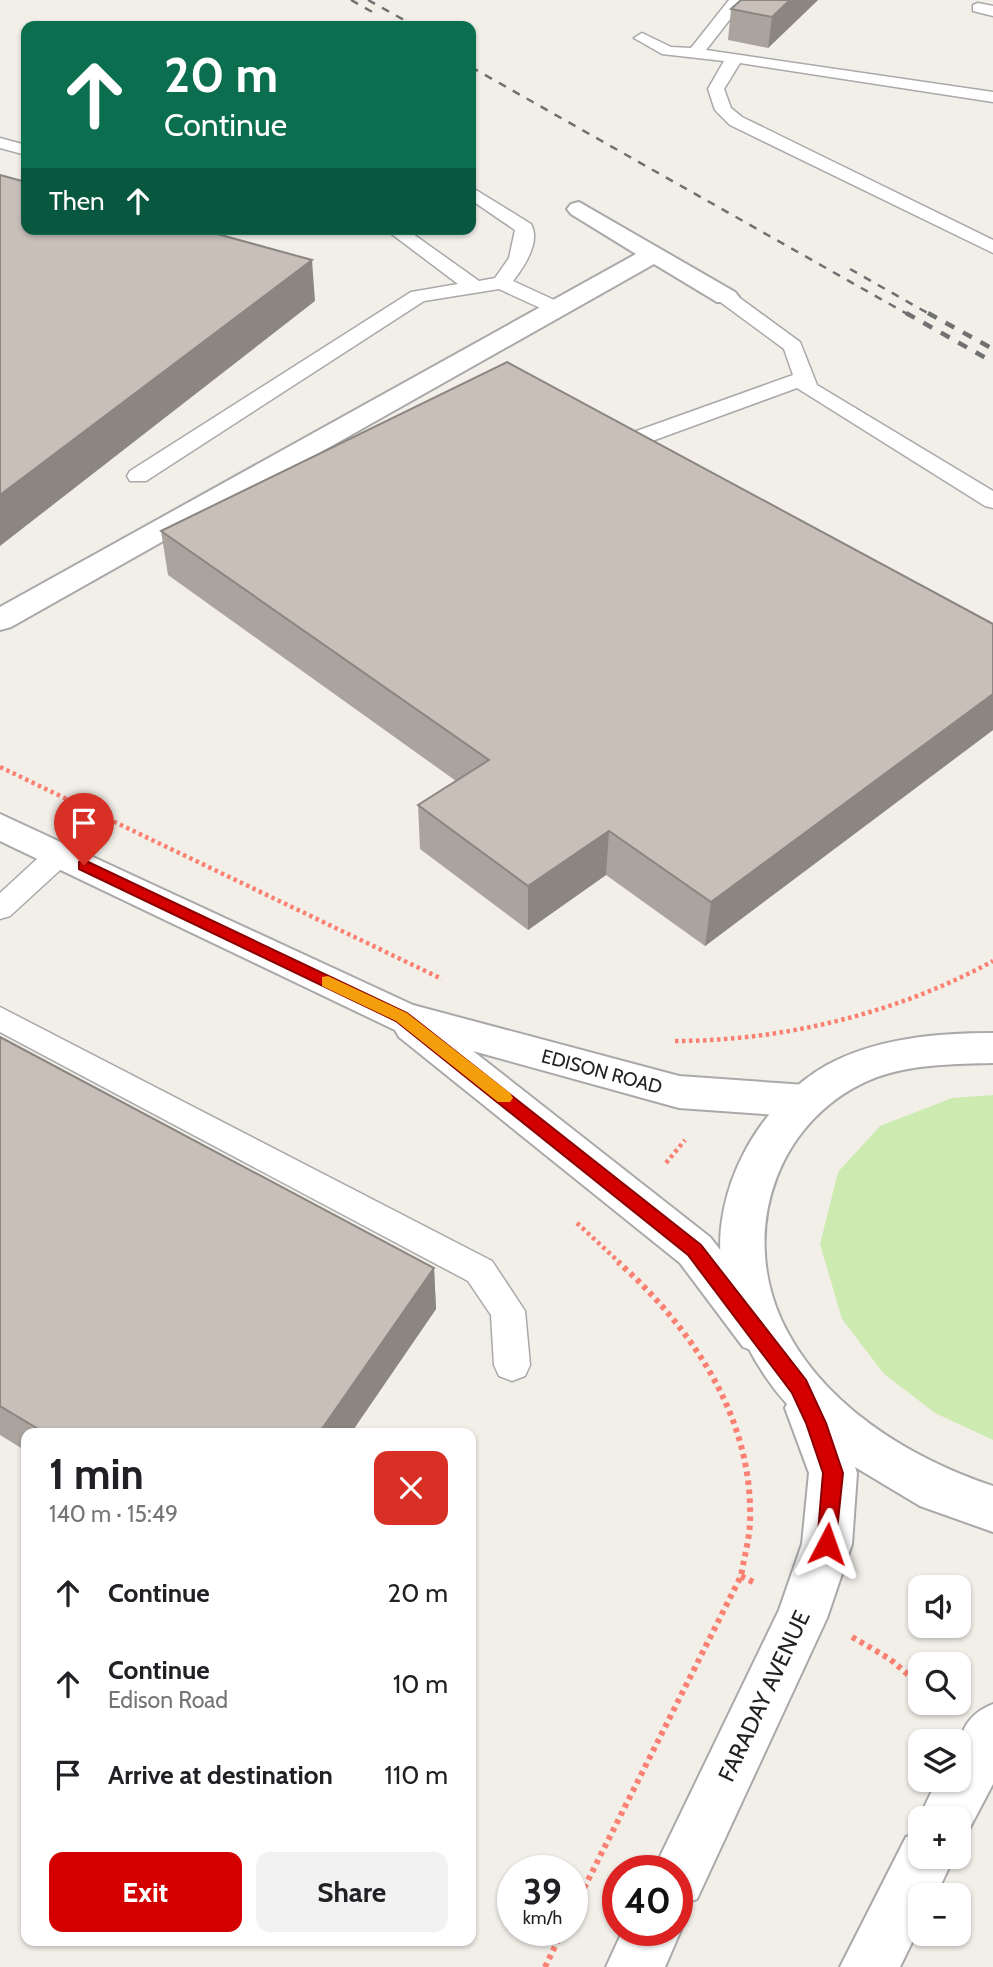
<!DOCTYPE html>
<html lang="en">
<head>
<meta charset="utf-8">
<style>
	body { margin:0; font-family:Cabin,sans-serif; background:#f2f2f2; color:#202124; height:100vh; display:flex; flex-direction:column; font-size:26px; white-space:nowrap }
	* { box-sizing:border-box; margin:0 }
	p { font-size:23px; color:#757577 }
	.icon { flex:none; width:38px; height:38px; fill:none; stroke:currentColor; stroke-width:2; stroke-linecap:round; stroke-linejoin:round }
	.map { position:relative; flex:1; overflow:hidden }
	.details { position:absolute; left:21px; top:1428px; width:455px; height:518px; display:flex; flex-direction:column; background:#fff; border-radius:14px; box-shadow:0 2px 5px #0004 }
	.details>* { flex:none }
	.hud { position:absolute; left:21px; top:21px; width:455px; height:214px; border-radius:14px; box-shadow:0 2px 5px #0004; background:#0b6e4f; color:#fff; overflow:hidden }
	.fabs { position:absolute; left:908px; top:1575px; display:grid; gap:14px }
	.fabs a { display:grid; place-items:center; width:63px; height:63px; border-radius:14px; background:#fff; box-shadow:0 2px 5px #0004; font-size:35px }
	.speed { position:absolute; left:497px; top:1855px; display:flex; gap:14px; font-size:35px; font-weight:700; text-align:center }
	.speed>* { display:grid; place-content:center; width:91px; height:91px; border-radius:50%; background:#fff; box-shadow:0 2px 5px #0004; line-height:1 }
	.speed small { font-size:18px; font-weight:400 }
	.speed .limit { border:10px solid #d22; background:#fff; color:#111 }
	.pin { position:absolute; display:grid; place-items:center; width:60px; height:60px; color:#fff; margin:-72px -30px; border-radius:50% 50% 50% 0; rotate:-45deg; box-shadow:0 0 7px #0007 }
	.pin .icon { rotate:45deg }
	.me { position:absolute; width:77px; margin:-38px; rotate:4deg; stroke-linejoin:round; filter:drop-shadow(0 0 5px #0008) }
	.turn { display:flex; align-items:center; gap:24px; height:147px; padding:0 28px; font-size:32px }
	.turn .icon { width:91px; height:91px; stroke-width:2.5 }
	.turn b { display:block; font-size:49px; line-height:60px }
	.then { display:flex; align-items:center; height:66px; padding:0 28px; background:#0003; gap:14px; font-size:26px }
	.round { display:grid; place-items:center; flex:none; width:74px; height:74px; border-radius:14px; background:#f2f2f2 }
	.overview { display:flex; align-items:center; justify-content:space-between; height:119px; padding:0 28px }
	h1 { font-size:42px; font-weight:800; line-height:52px }
	.primary-button { display:flex; gap:14px; margin-top:auto; padding:14px 28px }
	.primary-button a { flex:1; height:80px; border-radius:14px; background:#d40000; color:#fff; font-size:28px; font-weight:800; line-height:80px; text-align:center }
	.primary-button a+a { background:#f2f2f2; color:#202124 }
	ul { padding:0; list-style:none }
	li { display:flex; align-items:center; gap:21px; height:91px; padding:0 28px }
	li div { flex:1 }
	li b { display:block; font-size:26px }
	li em { font-style:normal }
	.map>svg:first-child { display:block }
</style>
</head>
<body>
<div class="map">
<svg width="993" height="1967" viewBox="0 0 993 1967">
	<rect width="100%" height="100%" fill="#f2efe9"/>
	<!-- grass -->
	<path fill="#cdebb0" d="M993,1095V1440L935,1413L884,1374L842,1319L820,1244L838,1172L880,1126L952,1098Z"/>
	<g fill="none" stroke-linecap="round" stroke-linejoin="round">
		<!-- service casing -->
		<g stroke="#a9a9a9" stroke-width="3">
			<path id="service" d="M729,0H745L706,50L993,92V102L740,63L724,89L731,108L742,117L993,240V253L730,125L715,110L708,89L724,61L662,54L634,38L642,33L671,47L691,48Z
				M978,3L993,6V16L973,11V5Z
				M0,138L26,145V155L0,148Z
				M471,187L531,224C541,242 524,267 513,281L563,304L566,308L563,312H549L499,289L424,301L146,481H130L127,476L130,471L411,292L458,284L385,229H406L479,281L495,278L509,258L515,230L471,200Z
				M726,291L733,293L800,342L817,385L993,491V508L985,506L797,388L633,448H617L614,443L617,438L793,375L784,349L719,301L716,297L719,293Z
				M60,844L70,847L74,854L70,861L10,916L0,919V893L50,847Z
				M0,1007L492,1261L525,1311L530,1365L525,1376L512,1381L499,1376L494,1365L491,1315L468,1281L0,1032Z"/>
		</g>
		<!-- minor casing -->
		<g stroke="#a9a9a9" stroke-width="4">
			<path id="minor" d="M579,202L735,292L739,297L735,302H717L654,264L11,627L0,630V607L636,254L571,214L567,209L571,204Z
				M0,814L413,1005L679,1076L806,1085L820,1090L826,1101L820,1112L806,1117L679,1108L473,1051L710,1237L775,1319L782,1333L775,1347L759,1353L743,1347L680,1263L399,1037L395,1030L0,841Z"/>
		</g>
		<!-- tertiary casing -->
		<g stroke="#a9a9a9" stroke-width="4">
			<path id="tertiary" d="M993,1033V1063C956,1064 913,1064 877,1077C780,1114 739,1226 781,1319C820,1404 909,1458 993,1486V1532L920,1506L855,1467L857,1473L852,1544L827,1618L697,1899L677,1907V1871H653L779,1610L802,1544L809,1473L785,1408L787,1404C755,1369 730,1318 722,1271C710,1191 758,1104 827,1065C877,1038 937,1033 993,1033Z
				M993,1704V1784L965,1837L959,1840V1818H920V1822L919,1818L937,1780H959C959,1745 956,1719 993,1704Z
				M920,1832V1857H954L936,1895H920V1926L900,1967H840L906,1837Z
				M677,1920L681,1930L665,1967H606L623,1930H677Z"/>
		</g>
		<!-- path-far1 -->
		<path stroke="#fa8072" stroke-width="4.5" stroke-dasharray="3.5 3.5" stroke-linecap="butt" d="M0,767L442,979
			M675,1041C783,1041 898,1013 993,961
			M666,1163L685,1140
			M577,1223L620,1263"/>
		<!-- path -->
		<path stroke="#fa8072" stroke-width="6" stroke-dasharray="4.5 4.5" stroke-linecap="butt" d="M741,1576L755,1583
			M852,1637L890,1659L920,1685
			M572,1912L741,1576C744,1558 749,1541 750,1523C754,1419 693,1329 618,1262
			M545,1967L563,1930"/>
		<!-- service -->
		<use href="#service" fill="#fff" fill-rule="evenodd"/>
		<!-- minor -->
		<use href="#minor" fill="#fff" fill-rule="evenodd"/>
		<!-- tertiary -->
		<use href="#tertiary" fill="#fff" fill-rule="evenodd"/>
		<!-- rail-far1 -->
		<path stroke="#707070" stroke-width="2.5" stroke-dasharray="8 8" stroke-linecap="butt" d="M351,0L376,14
			M368,0L415,26
			M471,67L909,315
			M850,269L931,315"/>
		<!-- rail -->
		<path stroke="#707070" stroke-width="4.5" stroke-dasharray="10 10" stroke-linecap="butt" d="M906,313L993,362
			M928,313L993,349"/>
	</g>
	<!-- wall -->
	<path fill="#aba49e" d="M818,0L768,48L728,40L731,9Z
		M161,531L993,624V730L705,946L606,875L528,930L420,849L418,805L456,781L168,575Z
		M0,1037L434,1268L436,1309L351,1433H26V1451L0,1435Z"/>
	<!-- shaded-wall -->
	<path fill="#8b8681" d="M790,0H818L768,48L772,17Z
		M312,260L315,301L0,546V495Z
		M993,694V730L705,946L711,902Z
		M609,831L606,875L528,930V886Z
		M434,1268L436,1309L351,1433H319Z"/>
	<!-- building -->
	<path fill="#c7bfb8" stroke="#8b8681" stroke-width="2" d="M741,0H790L772,17L731,9Z
		M0,175L26,182V229H199L312,260L0,495Z
		M507,362L993,624V694L711,902L609,831L528,886L418,805L489,760L161,531Z
		M0,1037L434,1268L319,1433H45L0,1406Z"/>
	<!-- route -->
	<path fill="#d40000" stroke="#8a0000" stroke-width="2" d="M84,860L407,1013L701,1245L806,1380L826,1423L843,1473L835,1550L827,1553L820,1550L817,1544L823,1473L806,1423L792,1393L688,1255L396,1021L79,869V862Z"/>
	<!-- slow -->
	<path fill="#f59e0b" d="M328,976L407,1013L510,1093L513,1098L510,1102H498L396,1021L322,986V977Z"/>
	<g text-anchor="middle" stroke-width="5" stroke-linejoin="round" paint-order="stroke">
		<!-- street labels -->
		<g font-size="19" fill="#222" stroke="#fff">
			<text transform="translate(602 1071) rotate(15)" y="7">EDISON ROAD</text>
		</g>
		<!-- near-street labels -->
		<g font-size="23" fill="#222" stroke="#fff">
			<text transform="translate(764 1696) rotate(-65)" y="8">FARADAY AVENUE</text>
		</g>
	</g>
</svg>
<div class="fabs">
<a><svg class="icon" aria-label="sound" viewBox="0 0 24 24"><path d="M4 9h4l5-4v14l-5-4H4zM17 9q2 3 0 6"/></svg></a>
<a><svg class="icon" aria-label="search" viewBox="0 0 24 24"><circle cx="10" cy="10" r="6"/><path d="M15 15l6 6"/></svg></a>
<a><svg class="icon" aria-label="layers" viewBox="0 0 24 24"><path d="M12 4l9 5-9 5-9-5zM3 14l9 5 9-5"/></svg></a>
<a>+</a>
<a>−</a>
</div>
<div class="speed"><div>39<small>km/h</small></div><div class="limit">40</div></div>
<div class="pin" style="left:84px;top:865px;background:#d93025"><svg class="icon" aria-label="arrive" viewBox="0 0 24 24"><path d="M6 21V4h12l-3 4 3 4H6"/></svg></div>
<svg class="me" style="left:827px;top:1544px" viewBox="-20 -20 40 40"><path d="M0-17L14 15 0 8-14 15z" fill="#d40000" stroke="#fff" stroke-width="4"/></svg>
<div class="hud">
<div class="turn"><svg class="icon" aria-label="ahead" viewBox="0 0 24 24"><path d="M12 20V5M6 11l6-6 6 6"/></svg><div><b>20 m</b>Continue</div></div>
<div class="then">Then<svg class="icon" aria-label="ahead" viewBox="0 0 24 24"><path d="M12 20V5M6 11l6-6 6 6"/></svg></div>
</div>
<section class="details">
<div class="overview"><div><h1>1 min</h1><p>140 m · 15:49</p></div><a class="round" style="background:#d93025;color:#fff"><svg class="icon" aria-label="close" viewBox="0 0 24 24"><path d="M6 6l12 12M18 6L6 18"/></svg></a></div>
<ul>
<li><svg class="icon" aria-label="ahead" viewBox="0 0 24 24"><path d="M12 20V5M6 11l6-6 6 6"/></svg><div><b>Continue</b></div><em>20 m</em></li>
<li><svg class="icon" aria-label="ahead" viewBox="0 0 24 24"><path d="M12 20V5M6 11l6-6 6 6"/></svg><div><b>Continue</b><p>Edison Road</p></div><em>10 m</em></li>
<li><svg class="icon" aria-label="arrive" viewBox="0 0 24 24"><path d="M6 21V4h12l-3 4 3 4H6"/></svg><div><b>Arrive at destination</b></div><em>110 m</em></li>
</ul>
<div class="primary-button"><a>Exit</a><a>Share</a></div>
</section>
</div>
</body>
</html>
